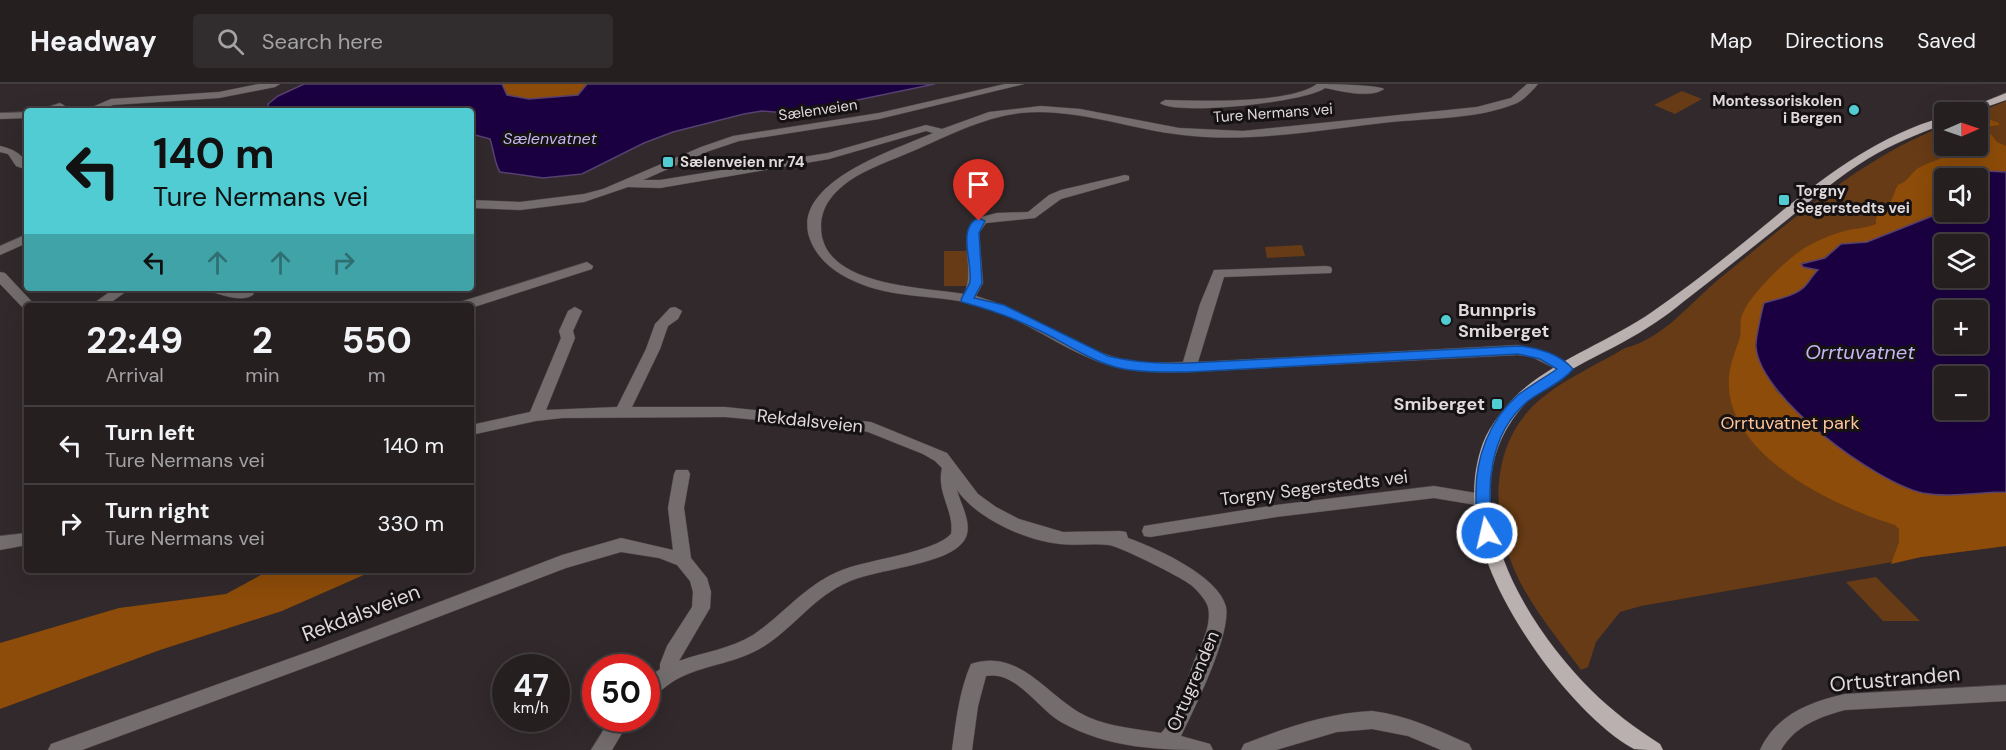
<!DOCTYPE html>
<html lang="en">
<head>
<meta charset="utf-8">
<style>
	body { margin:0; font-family:"DM Sans",sans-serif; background:#312c2d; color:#f1f3f6; height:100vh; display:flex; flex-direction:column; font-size:22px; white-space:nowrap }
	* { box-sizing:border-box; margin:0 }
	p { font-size:20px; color:#a3a2a5 }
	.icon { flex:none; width:33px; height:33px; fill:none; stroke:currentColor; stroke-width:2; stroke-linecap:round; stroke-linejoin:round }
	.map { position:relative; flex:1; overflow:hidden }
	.sheet { position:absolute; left:24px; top:219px; width:450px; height:270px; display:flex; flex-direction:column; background:#251f20; border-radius:6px; box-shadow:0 6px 24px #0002,0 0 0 2px #423d3e }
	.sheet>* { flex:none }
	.hud { position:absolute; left:24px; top:24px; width:450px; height:183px; border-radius:6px; box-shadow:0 6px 24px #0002,0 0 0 2px #423d3e; background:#51ccd3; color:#111; overflow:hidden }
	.needle { width:39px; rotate:88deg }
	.buttons { position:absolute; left:1934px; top:18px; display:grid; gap:12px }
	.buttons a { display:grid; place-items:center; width:54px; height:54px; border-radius:6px; background:#251f20; box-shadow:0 6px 24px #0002,0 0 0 2px #423d3e; font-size:30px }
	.speed { position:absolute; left:492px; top:570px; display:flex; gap:12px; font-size:30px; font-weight:700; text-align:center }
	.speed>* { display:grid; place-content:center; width:78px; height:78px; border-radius:50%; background:#251f20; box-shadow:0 6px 24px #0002,0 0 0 2px #423d3e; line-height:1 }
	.speed small { font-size:15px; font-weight:400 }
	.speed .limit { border:9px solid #d22; background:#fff; color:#111 }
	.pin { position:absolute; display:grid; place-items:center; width:51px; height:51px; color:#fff; margin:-62px -26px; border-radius:50% 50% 50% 0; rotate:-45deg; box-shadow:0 0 6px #0007 }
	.pin .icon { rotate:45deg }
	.me { position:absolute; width:66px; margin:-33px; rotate:351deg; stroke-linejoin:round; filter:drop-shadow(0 0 4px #0008) }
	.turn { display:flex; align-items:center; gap:21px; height:126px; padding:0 30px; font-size:27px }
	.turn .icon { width:78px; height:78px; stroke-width:2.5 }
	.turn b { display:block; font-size:42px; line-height:51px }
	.lanes { display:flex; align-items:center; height:57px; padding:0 30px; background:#0003; justify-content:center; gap:30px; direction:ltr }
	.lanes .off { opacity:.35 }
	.eta { display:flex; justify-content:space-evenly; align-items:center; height:102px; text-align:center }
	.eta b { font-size:36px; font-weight:700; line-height:42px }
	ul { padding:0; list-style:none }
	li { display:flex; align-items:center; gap:18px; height:78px; padding:0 30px; border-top:2px solid #423d3e }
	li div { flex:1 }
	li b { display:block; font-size:22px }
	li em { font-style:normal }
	header { display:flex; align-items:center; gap:36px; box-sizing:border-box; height:84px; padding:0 30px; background:#251f20; border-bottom:2px solid #423d3e }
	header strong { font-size:28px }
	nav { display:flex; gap:33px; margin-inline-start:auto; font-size:21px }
	.search { width:420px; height:54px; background:#312c2d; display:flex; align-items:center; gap:15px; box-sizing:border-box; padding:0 21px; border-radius:6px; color:#a3a2a5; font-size:22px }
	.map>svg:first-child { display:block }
</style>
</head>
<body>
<header>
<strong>Headway</strong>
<div class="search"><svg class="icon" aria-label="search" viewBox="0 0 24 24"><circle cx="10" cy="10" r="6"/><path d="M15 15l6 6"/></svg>Search here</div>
<nav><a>Map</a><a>Directions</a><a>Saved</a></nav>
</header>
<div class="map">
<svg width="2006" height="666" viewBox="0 0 2006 666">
	<rect width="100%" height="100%" fill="#31292b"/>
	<!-- green -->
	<path fill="#673b15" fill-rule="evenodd" d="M1682,7L1702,15L1675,30L1654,21Z
		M2006,17V462L1921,473L1641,522L1620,528L1596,558L1588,583L1581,586C1562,560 1541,535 1525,507C1493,452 1484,372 1532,323C1557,298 1595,282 1625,264C1663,255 1690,219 1719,195C1790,138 1859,75 1944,42V62H1977V29ZM1944,94H1977V128H1944ZM1944,160H1977V194H1944ZM1944,226H1977V260H1944ZM1944,292H1977V326H1944Z
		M1302,161L1305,172L1267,174L1265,163Z
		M944,167H967L969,202H944Z
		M1876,493L1920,537H1883L1846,498Z"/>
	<!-- forest -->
	<path fill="#8d4c09" d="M502,0H587V1L578,11L529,15L507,11Z
		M1977,35H1988L1999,39V41L1985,43L1997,58L2006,62V88L1985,87L1965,94H1944L1942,127L1867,158L1841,160L1818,178H1803L1801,181L1807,185H1817L1818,187C1813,192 1810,197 1806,202C1796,212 1777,215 1764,219C1759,233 1760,247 1755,261L1763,284L1776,307L1829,356L1868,382L1910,405L1960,410L2006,408V462L1921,473L1891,480L1899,458V445L1895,441C1834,422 1723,371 1729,293C1730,279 1736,266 1740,253C1741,247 1740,241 1741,235C1744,216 1784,178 1800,167C1812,159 1827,152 1841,148C1853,144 1864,145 1876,140C1875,126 1887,125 1892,115C1894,110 1895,106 1898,101C1908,98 1911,88 1920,83C1933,76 1944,76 1955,65V62H1977Z
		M270,486H375L282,527L160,566L0,625V559L119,524L226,510Z"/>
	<!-- water -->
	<path fill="#1b0041" stroke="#56416f" stroke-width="1.5" fill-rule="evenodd" d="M304,0H502L507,11L529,15L578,11L587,0H935L809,26L787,29L762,27L744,30L673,48L644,59L582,90L543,94L500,88C494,79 494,66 490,55L471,50V27H274L269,24L268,20L278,12Z
		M1985,87L2006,88V408C1979,408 1950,414 1923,409C1876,399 1760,314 1756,263C1755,257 1762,226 1764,219C1777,215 1797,212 1806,201C1810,196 1813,191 1818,186L1803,183L1801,180L1825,174L1841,160L1867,158L1935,131L1942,127L1944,121L1941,115L1944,105V128H1977V94H1965ZM1944,160H1977V194H1944ZM1944,226H1977V260H1944ZM1944,292H1977V326H1944Z"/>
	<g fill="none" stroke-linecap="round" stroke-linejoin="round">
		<!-- minor casing -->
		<g stroke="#4d4547" stroke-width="1">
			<path id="minor" d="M259,0H280L275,3L219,14L113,21L98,27H83L111,15L219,8Z
				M1005,0H1024L879,35L739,57L709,67L643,96H660L828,69L926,41L942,45L989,28L1041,22L1080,25L1179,44L1243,47L1477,23L1511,14L1527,0H1538C1533,6 1525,15 1517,19C1479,35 1432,34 1391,38C1326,45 1258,58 1193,52C1135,48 1079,23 1020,29C981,34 948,52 913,67C892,76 868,84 849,97C833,109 821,122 821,143C821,203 924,203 964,210C976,186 956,153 977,134L997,129L1028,128L1049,111L1061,106L1125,91L1129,92V96L1061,115L1035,134L986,139L979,149L983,199L976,212C1026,226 1066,259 1114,273C1136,280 1160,279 1183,278L1200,220L1214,186L1326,182L1331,183L1332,186L1331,189L1224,193L1198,278L1518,261L1548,269L1573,285L1566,290L1532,273L1518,271L1189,288C1159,289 1128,289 1099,278C1059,263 1025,236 984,223C948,211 906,215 869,203C846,195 823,183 812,160C783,100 895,66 933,49L926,47L829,75L660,104L628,103L584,118L520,126L471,124V116L520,118L584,110L603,105L701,63L733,52L879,29Z
				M1317,0C1328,0 1379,1 1384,5C1370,15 1341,7 1325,4C1307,18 1176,32 1160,19L1165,16C1199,17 1291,20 1317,0Z
				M60,19L65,22L64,24L53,26L48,23Z
				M27,28V34L0,35V29Z
				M0,62C13,65 27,71 27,86L16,82L8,70L0,68Z
				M27,150V159L0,171V162Z
				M587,178L593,182L592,185L471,224L455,222L457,219Z
				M0,188L5,189L36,222H27V226L24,225L0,200Z
				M115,204H131L106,222H90Z
				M206,204L247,206L254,210C243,220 221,210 208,207Z
				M575,223L582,227L573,247L575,254L546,326L617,323L646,265L655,240L670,224L675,223L682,227L678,235L668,242L660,265L632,323H725L871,338L947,369L978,410L996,423L1019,435L1063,448L1120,447L1126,448L1128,454C1156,464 1219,492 1226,523C1231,551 1194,625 1181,652L1210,660L1213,666C1160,666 1109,665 1061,638C1038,625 1016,586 986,592L978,622L972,666H952C956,638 959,607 971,580C1021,563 1048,615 1088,633C1111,643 1137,645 1161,649C1176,635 1187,595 1195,575C1202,559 1212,540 1208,523C1206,516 1197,506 1191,501C1181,493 1121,463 1109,461C1093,459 1076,462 1060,460C1026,457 976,434 957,406C961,422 975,443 963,458C946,481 876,485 848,498C815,512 795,542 766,561C739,579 708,580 681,593C668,599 659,610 646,615V595L660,585V580L667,562L692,523L693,508L690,497L677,481L659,474L621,468L566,484L331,574L82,666H48L51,660L319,564L562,471L621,454L673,466L668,424L674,390L676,386H688L690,390L684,424L691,474L707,494L711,508L710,524L679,577C704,568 730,565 753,551C784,530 806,500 842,486C870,475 933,469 951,450C955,428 936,409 942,384L935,377L923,370L868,348L855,345L725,333L562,334L536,337L471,351V341L530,328L561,254L559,247L568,227Z
				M1434,402L1482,410L1488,412L1490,416L1488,420L1482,422L1434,414L1276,433L1150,453L1144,452L1142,447L1144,442L1150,441L1276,421Z
				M27,449V461L0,466V452Z
				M2006,601V617L1845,626C1819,633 1795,642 1781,666H1760C1776,631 1809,618 1845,610Z
				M1372,627C1407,631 1437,646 1469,660L1472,666H1441L1408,652L1372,645L1337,648L1276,666H1241L1244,660C1285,644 1327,629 1372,627Z
				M611,634H631L612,666H591Z"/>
		</g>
		<!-- major casing -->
		<g stroke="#4d4547" stroke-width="1">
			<path id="major" d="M2006,9V16L1972,28H1959Z
				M1944,33V40C1918,50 1892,60 1869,74C1839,92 1814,114 1788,135C1753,163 1718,191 1683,218C1665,233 1645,246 1625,257C1589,277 1544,295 1518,328C1448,416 1525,540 1591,606C1612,627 1635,644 1660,660L1663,666C1654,666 1642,666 1634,665C1600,647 1560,601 1538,570C1496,510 1456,433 1483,359C1490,341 1506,321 1520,308C1559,274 1610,257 1652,228C1697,197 1740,162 1782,127C1831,88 1882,50 1944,33Z"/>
		</g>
		<!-- minor -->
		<use href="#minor" fill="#736e6d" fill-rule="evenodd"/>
		<!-- major -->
		<use href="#major" fill="#bab0af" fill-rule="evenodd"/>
	</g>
	<!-- route -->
	<path fill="#1a73e8" stroke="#114b97" stroke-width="1.5" d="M979,134L985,137L979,149L982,199L974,214L1004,221L1108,272C1135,279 1162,280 1189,279L1518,262C1537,263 1560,270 1573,285C1562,299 1542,306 1528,317C1490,348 1484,404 1495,449L1493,453H1482C1475,440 1476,425 1476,412C1475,375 1489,336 1518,311C1530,302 1544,294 1557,285L1540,275L1518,270L1189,288C1167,288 1146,289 1124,285C1092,279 1065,258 1036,245C1012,233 988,225 962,218L961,216C963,210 968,204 970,198C973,180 956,142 979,134Z"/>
	<!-- markers -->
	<g fill="#51ccd3" stroke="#161214" stroke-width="2">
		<circle cx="1854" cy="26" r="6"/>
		<rect x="662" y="72" width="12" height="12" rx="3"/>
		<rect x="1778" y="110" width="12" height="12" rx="3"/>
		<circle cx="1446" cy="236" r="6"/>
		<rect x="1491" y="314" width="12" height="12" rx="3"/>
	</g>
	<g text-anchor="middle" stroke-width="6" stroke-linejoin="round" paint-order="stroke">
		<!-- far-poi labels -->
		<g font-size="15" font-weight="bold" fill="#dfd9db" stroke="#161214" text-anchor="start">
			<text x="1842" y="22" text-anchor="end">Montessoriskolen<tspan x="1842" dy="17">i Bergen</tspan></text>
			<text x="680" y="83">Sælenveien nr 74</text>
			<text x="1796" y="112">Torgny<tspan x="1796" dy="17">Segerstedts vei</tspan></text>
		</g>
		<!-- far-street labels -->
		<g font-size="15" fill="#dfd9db" stroke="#161214">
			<text transform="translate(818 26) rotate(-8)" y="5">Sælenveien</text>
			<text transform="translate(1273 29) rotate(-4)" y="5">Ture Nermans vei</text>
		</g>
		<!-- far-water labels -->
		<g font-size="16" font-style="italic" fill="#c3b7f3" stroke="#161214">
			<text x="550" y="60">Sælenvatnet</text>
		</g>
		<!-- poi labels -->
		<g font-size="18" font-weight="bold" fill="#dfd9db" stroke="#161214" text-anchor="start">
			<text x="1458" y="232">Bunnpris<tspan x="1458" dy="21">Smiberget</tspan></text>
			<text x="1485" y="326" text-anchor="end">Smiberget</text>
		</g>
		<!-- street labels -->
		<g font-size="18" fill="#dfd9db" stroke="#161214">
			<text transform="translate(810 337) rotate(6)" y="6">Rekdalsveien</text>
			<text transform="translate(1314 404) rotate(-7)" y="6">Torgny Segerstedts vei</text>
			<text transform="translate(1193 597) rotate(-67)" y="6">Ortugrenden</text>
		</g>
		<!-- park labels -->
		<g font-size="18" fill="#fec59b" stroke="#161214">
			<text x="1790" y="345">Orrtuvatnet park</text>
		</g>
		<!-- water labels -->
		<g font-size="20" font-style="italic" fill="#c3b7f3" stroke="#161214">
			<text x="1860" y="275">Orrtuvatnet</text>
		</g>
		<!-- near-street labels -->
		<g font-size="21" fill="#dfd9db" stroke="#161214">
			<text transform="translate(361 529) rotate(-21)" y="7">Rekdalsveien</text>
			<text transform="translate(1895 595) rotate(-5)" y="7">Ortustranden</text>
		</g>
	</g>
</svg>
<div class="buttons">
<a><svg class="needle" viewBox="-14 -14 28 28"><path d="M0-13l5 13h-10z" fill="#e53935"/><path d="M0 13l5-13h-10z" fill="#a3a2a5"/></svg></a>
<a><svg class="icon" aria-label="sound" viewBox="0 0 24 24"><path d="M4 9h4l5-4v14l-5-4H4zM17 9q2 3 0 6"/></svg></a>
<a><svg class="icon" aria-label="layers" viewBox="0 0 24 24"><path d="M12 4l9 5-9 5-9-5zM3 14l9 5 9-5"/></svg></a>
<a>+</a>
<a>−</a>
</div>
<div class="speed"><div>47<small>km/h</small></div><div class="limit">50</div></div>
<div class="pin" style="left:979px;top:137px;background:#d93025"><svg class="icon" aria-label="arrive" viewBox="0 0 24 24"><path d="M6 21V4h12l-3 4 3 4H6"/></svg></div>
<svg class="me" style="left:1487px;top:449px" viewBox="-20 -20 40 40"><circle r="17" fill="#1a73e8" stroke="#fff" stroke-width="3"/><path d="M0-11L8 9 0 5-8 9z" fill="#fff"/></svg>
<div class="hud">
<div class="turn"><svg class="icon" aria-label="left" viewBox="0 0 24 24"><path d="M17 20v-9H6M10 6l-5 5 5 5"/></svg><div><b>140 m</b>Ture Nermans vei</div></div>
<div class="lanes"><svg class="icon" aria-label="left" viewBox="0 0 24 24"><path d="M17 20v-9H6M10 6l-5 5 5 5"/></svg><svg class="icon off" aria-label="ahead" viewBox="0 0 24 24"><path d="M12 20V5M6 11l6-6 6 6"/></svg><svg class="icon off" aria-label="ahead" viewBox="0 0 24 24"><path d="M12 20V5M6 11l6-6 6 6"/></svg><svg class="icon off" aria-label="right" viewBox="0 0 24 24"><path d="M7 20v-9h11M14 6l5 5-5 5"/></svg></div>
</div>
<section class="sheet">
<div class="eta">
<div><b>22:49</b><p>Arrival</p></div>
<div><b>2</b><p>min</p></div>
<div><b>550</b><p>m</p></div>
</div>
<ul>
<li><svg class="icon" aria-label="left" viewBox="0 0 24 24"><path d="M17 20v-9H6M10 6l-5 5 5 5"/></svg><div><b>Turn left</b><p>Ture Nermans vei</p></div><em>140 m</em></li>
<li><svg class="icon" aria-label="right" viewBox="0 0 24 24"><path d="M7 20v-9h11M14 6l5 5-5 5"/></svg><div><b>Turn right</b><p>Ture Nermans vei</p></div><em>330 m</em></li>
</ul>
</section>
</div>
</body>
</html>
